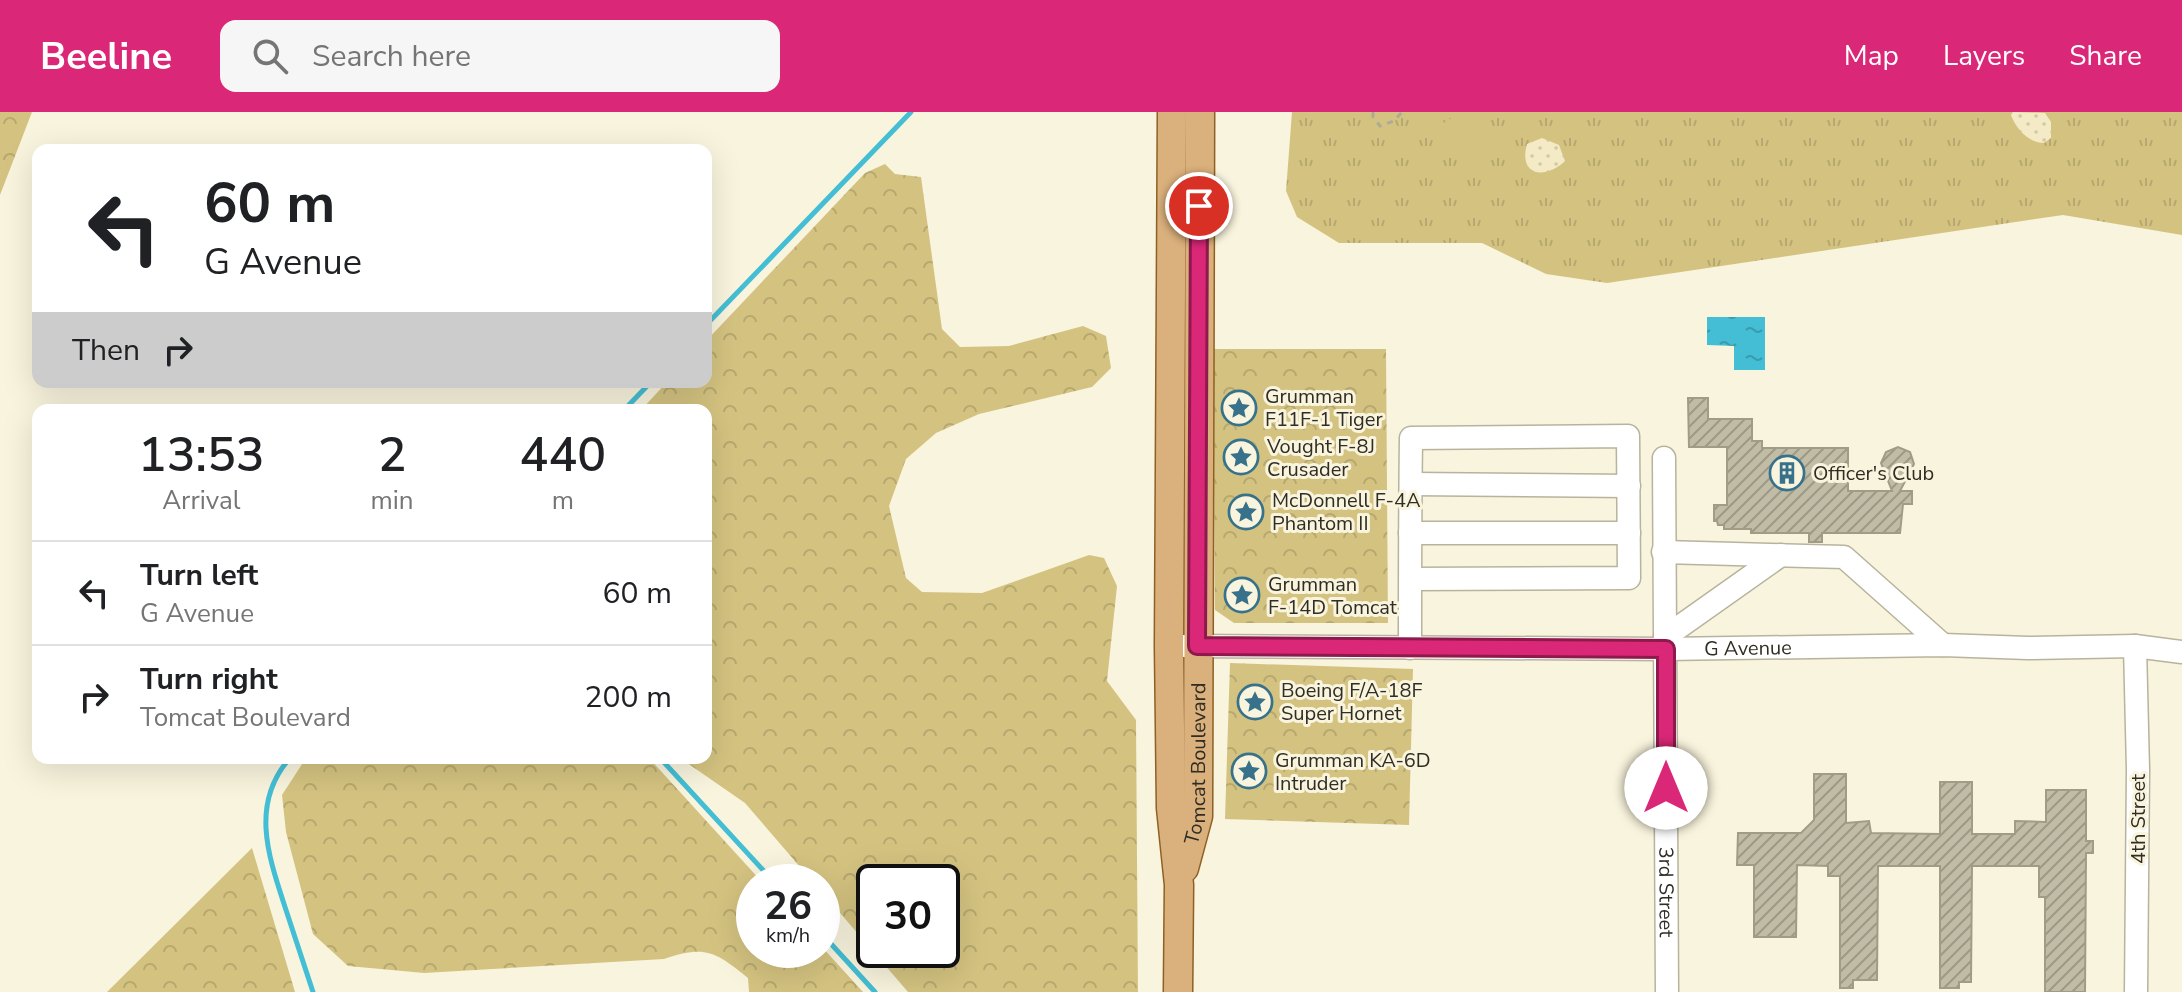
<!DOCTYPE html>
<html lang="en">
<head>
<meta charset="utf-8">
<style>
	body { margin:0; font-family:"Nunito Sans",sans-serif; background:#f6f6f6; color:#202124; height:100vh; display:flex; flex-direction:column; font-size:30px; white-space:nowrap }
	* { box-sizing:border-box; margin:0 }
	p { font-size:26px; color:#757577 }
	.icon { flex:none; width:44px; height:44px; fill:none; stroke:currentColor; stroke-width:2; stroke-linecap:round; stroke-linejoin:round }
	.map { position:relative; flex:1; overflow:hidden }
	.panel { position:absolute; left:32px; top:292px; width:680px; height:360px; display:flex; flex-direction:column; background:#fff; border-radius:16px; box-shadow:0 8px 32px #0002 }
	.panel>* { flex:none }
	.top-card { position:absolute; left:32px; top:32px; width:680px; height:244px; border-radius:16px; box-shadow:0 8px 32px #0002; background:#fff; color:#202124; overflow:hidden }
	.speed { position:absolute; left:736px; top:752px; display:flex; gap:16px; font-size:40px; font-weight:700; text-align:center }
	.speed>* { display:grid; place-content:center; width:104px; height:104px; border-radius:50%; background:#fff; box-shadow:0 8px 32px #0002; line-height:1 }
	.speed small { font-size:20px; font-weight:400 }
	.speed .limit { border:4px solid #111; border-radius:12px; background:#fff; color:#111 }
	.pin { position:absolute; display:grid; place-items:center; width:68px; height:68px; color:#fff; margin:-34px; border:4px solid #fff; border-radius:50%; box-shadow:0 2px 8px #0007 }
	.me { position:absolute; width:88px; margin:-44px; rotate:0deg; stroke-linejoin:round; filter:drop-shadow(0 0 6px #0008) }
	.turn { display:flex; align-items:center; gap:28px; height:168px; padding:0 40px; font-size:36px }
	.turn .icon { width:104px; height:104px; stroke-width:2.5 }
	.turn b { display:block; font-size:56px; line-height:68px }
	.then { display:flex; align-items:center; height:76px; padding:0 40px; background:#0003; gap:16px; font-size:30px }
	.eta { display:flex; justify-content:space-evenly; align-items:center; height:136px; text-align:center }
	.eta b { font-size:48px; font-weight:600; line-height:56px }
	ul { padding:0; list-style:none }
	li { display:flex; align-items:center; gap:24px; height:104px; padding:0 40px; border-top:2px solid #e0e0e0 }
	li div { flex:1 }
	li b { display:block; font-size:30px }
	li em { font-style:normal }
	header { display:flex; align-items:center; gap:48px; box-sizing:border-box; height:112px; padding:0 40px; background:#db2777; color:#fff }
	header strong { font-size:38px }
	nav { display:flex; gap:44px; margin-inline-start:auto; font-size:28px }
	.search { width:560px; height:72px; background:#f6f6f6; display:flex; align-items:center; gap:20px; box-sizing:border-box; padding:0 28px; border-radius:16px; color:#757577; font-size:30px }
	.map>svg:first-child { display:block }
</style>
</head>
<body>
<header>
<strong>Beeline</strong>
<div class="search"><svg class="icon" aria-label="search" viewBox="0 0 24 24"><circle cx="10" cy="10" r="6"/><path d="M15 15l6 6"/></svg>Search here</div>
<nav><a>Map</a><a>Layers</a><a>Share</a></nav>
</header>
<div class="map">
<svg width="2182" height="880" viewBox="0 0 2182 880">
	<defs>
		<pattern id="grass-tufts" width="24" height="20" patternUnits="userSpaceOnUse" patternTransform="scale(2)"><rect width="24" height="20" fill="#d4c380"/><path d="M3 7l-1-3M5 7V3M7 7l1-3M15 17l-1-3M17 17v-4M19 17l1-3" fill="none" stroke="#b6a86e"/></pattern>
		<pattern id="forest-crowns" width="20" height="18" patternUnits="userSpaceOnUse" patternTransform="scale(2)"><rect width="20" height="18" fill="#d4c380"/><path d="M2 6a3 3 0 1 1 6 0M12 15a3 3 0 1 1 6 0" fill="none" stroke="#b6a86e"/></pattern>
		<pattern id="sand-dots" width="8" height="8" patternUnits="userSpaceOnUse" patternTransform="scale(2)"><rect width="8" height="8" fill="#f4eac5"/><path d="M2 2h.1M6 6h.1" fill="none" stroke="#d2c9a9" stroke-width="1.8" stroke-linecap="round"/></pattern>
		<pattern id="water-ripples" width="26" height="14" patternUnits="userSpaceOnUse" patternTransform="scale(2)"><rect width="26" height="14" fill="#44bed4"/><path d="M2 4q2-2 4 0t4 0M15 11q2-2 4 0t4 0" fill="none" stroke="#399bac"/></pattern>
		<pattern id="building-hatch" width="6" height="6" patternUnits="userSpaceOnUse" patternTransform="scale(2)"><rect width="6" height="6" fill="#c1bca5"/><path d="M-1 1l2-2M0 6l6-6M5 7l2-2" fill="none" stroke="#9d9986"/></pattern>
	</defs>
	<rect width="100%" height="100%" fill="#f9f4dd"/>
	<!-- grass -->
	<path fill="url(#grass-tufts)" d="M1292,0H2182V123L2063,103L1607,171L1546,162L1482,131H1339L1297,105L1286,79Z"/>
	<!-- forest -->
	<path fill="url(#forest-crowns)" fill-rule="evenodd" d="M0,0H32L0,83Z
		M885,52L895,62L921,65L942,217L960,235L1009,234L1083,214L1106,224L1111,256L1092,275L979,302L936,321L906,347L889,394L906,466L922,480L982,481L1089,443L1104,446L1117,474L1107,569L1136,608L1138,880H908L822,780V770H813L745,691L680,646H706V298H641L667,270H706V229L865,61ZM942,770V838H874V770Z
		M1213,237H1386L1388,511H1234L1215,498Z
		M1230,551L1413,557L1409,713L1225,707Z
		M306,646H649L762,770H754V838H822V835L863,880H749L748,866C715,839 705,833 664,847L424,861L348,854L313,822L286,720L282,683Z
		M252,736L295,880H107Z"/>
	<!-- sand -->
	<path fill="url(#sand-dots)" d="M2013,0L2045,1L2051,10V26L2044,31C2029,31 2016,17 2011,3Z
		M1542,26L1559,33L1565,49C1545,68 1518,64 1527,32Z"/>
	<!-- pitch -->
	<path fill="#d4c380" d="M1473,2L1481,4L1490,11L1492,23L1487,33L1465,39L1444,36L1439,27C1438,7 1456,2 1473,2Z"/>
	<!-- water -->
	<path fill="url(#water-ripples)" d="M1707,205H1765V258H1734V234L1707,233Z"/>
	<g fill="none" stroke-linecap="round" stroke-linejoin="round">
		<!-- stream -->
		<path stroke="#44bed4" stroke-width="5" d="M706,213L911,0
			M624,298L651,270
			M290,646C249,692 269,746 286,798C295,825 304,853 313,880
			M660,646L774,770
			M822,822L875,880"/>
	</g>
	<!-- building -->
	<path fill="url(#building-hatch)" stroke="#a19c86" stroke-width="2" d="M1688,286H1708V307H1752V329H1762V336H1848V379H1892L1881,351L1886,340L1898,335L1910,340L1914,352L1900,379H1912V392H1903L1900,421H1822V430H1809V421H1751V417H1724V413H1718L1717,409H1714V393H1727V335H1689Z
		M1814,662H1846V711L1869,709L1871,721L1940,722V670H1972V722H2015V709L2046,710V678H2086V729H2093V741H2086L2085,880H2045V785H2039V754H1972L1971,870H1959V876H1940V754H1878L1877,868H1853V876H1840V764H1828V754L1797,753L1796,825H1754V753H1737L1738,721H1801L1814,708Z"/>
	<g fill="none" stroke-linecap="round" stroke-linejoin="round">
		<!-- minor casing -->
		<g stroke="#b8b39d" stroke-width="25">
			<g id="minor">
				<path id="s1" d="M1664,346L1667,880"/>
				<path d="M1411,372L1629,374"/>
				<path d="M1410,421H1629"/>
				<path d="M1663,440L1844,445L1943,533"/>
				<path d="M1665,525L1781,443"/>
				<path id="s2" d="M1184,534L1666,537L1943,533L2028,536L2135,534L2182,540"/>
				<path d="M2135,534L2138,658L2136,880"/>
				<path d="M1410,536C1410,466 1410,396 1411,326L1628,324L1629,466L1410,467"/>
			</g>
		</g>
		<!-- major casing -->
		<g stroke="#8e6025" stroke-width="31">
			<g id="major">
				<path d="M1172,0L1169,534L1171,696L1179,773L1178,880"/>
				<path id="s3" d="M1184,756L1198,704L1200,0"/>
			</g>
		</g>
		<!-- path -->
		<path stroke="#adaa98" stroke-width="3" stroke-dasharray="6 6" stroke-linecap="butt" d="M1373,0V5L1380,14L1394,9L1402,0"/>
		<!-- minor -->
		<use href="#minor" stroke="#fff" stroke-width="22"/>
		<!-- major -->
		<use href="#major" stroke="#dab07c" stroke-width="28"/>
	</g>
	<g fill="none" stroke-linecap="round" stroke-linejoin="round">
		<!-- route casing -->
		<g stroke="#8e194d" stroke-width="20">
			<path id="route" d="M1199,94L1197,534L1666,537V676"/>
		</g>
		<!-- route -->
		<use href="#route" stroke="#db2777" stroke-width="14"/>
	</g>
	<!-- icons -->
	<defs>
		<g id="sight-ring" transform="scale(1.8)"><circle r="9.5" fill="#f9f4dd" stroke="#37728a" stroke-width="1.5"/><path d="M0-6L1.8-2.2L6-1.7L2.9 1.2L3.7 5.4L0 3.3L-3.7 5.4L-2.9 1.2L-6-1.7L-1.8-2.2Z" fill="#37728a"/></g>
		<g id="building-ring" transform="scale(1.8)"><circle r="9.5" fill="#f9f4dd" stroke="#37728a" stroke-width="1.5"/><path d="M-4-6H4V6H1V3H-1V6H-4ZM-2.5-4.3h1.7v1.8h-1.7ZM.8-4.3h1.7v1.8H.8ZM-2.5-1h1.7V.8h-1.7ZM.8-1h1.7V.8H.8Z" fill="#37728a"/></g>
	</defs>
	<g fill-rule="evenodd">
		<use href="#sight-ring" x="1239" y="296"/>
		<use href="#sight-ring" x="1241" y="345"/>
		<use href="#building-ring" x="1787" y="361"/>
		<use href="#sight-ring" x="1246" y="400"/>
		<use href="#sight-ring" x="1242" y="483"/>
		<use href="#sight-ring" x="1255" y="590"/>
		<use href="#sight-ring" x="1249" y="659"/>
	</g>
	<g text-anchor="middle" stroke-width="6" stroke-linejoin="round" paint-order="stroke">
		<!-- poi labels -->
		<g font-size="20" fill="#2f2d24" stroke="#f9f4dd" text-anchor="start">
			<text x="1265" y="291">Grumman<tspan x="1265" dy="23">F11F-1 Tiger</tspan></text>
			<text x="1267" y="341">Vought F-8J<tspan x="1267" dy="23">Crusader</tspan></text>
			<text x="1813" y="368">Officer's Club</text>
			<text x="1272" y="395">McDonnell F-4A<tspan x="1272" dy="23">Phantom II</tspan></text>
			<text x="1268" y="479">Grumman<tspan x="1268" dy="23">F-14D Tomcat</tspan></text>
			<text x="1281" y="585">Boeing F/A-18F<tspan x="1281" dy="23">Super Hornet</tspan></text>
			<text x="1275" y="655">Grumman KA-6D<tspan x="1275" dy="23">Intruder</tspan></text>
		</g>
		<!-- street labels -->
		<g font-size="20" fill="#2f2d24" stroke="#f9f4dd">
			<text dy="7" stroke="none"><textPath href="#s2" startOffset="564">G Avenue</textPath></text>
			<text dy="7" stroke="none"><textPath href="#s3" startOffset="106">Tomcat Boulevard</textPath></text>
			<text transform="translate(2138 707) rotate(-90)" y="7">4th Street</text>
			<text dy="7" stroke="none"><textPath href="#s1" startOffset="434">3rd Street</textPath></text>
		</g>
	</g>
</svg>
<div class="speed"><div>26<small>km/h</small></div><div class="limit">30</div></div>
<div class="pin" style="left:1199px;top:94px;background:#d93025"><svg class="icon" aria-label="arrive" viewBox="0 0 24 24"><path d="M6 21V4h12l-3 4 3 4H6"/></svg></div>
<svg class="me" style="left:1666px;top:676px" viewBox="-20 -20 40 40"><circle r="19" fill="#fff"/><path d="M0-13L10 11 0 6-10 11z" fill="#db2777"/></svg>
<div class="top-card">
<div class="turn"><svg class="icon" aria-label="left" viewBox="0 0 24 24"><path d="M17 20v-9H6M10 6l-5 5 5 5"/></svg><div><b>60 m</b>G Avenue</div></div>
<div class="then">Then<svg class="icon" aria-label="right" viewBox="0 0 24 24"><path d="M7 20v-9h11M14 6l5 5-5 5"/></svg></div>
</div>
<section class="panel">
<div class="eta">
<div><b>13:53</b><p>Arrival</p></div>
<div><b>2</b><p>min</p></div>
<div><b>440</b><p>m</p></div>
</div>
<ul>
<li><svg class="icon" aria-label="left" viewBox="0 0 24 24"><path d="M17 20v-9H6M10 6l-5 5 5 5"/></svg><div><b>Turn left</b><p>G Avenue</p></div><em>60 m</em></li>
<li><svg class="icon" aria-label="right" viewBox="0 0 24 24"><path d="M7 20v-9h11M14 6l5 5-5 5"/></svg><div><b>Turn right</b><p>Tomcat Boulevard</p></div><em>200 m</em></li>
</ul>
</section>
</div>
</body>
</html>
